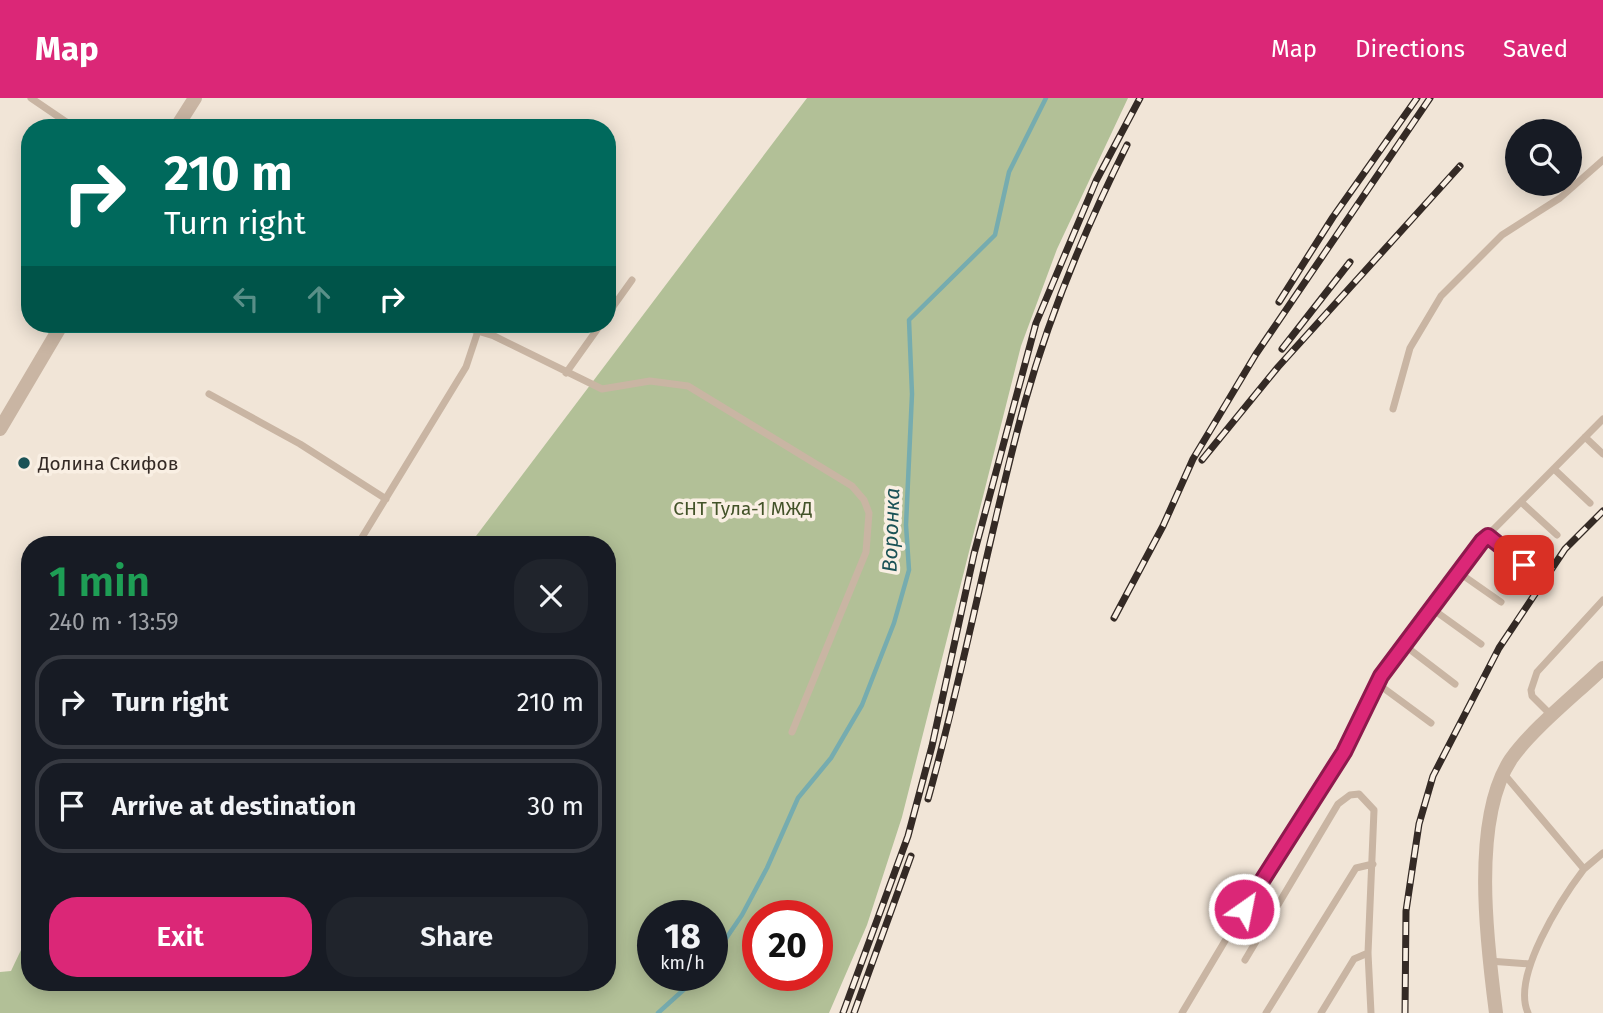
<!DOCTYPE html>
<html lang="en">
<head>
<meta charset="utf-8">
<style>
	body { margin:0; font-family:"Fira Sans",sans-serif; background:#20242c; color:#f1f3f6; height:100vh; display:flex; flex-direction:column; font-size:26px; white-space:nowrap }
	* { box-sizing:border-box; margin:0 }
	p { font-size:23px; color:#9ea1a6 }
	.icon { flex:none; width:38px; height:38px; fill:none; stroke:currentColor; stroke-width:2; stroke-linecap:round; stroke-linejoin:round }
	.map { position:relative; flex:1; overflow:hidden }
	.panel { position:absolute; left:21px; top:438px; width:595px; height:455px; display:flex; flex-direction:column; background:#171b24; border-radius:28px; box-shadow:0 4px 18px #0003 }
	.panel>* { flex:none }
	.guide { position:absolute; left:21px; top:21px; width:595px; height:214px; border-radius:28px; box-shadow:0 4px 18px #0003; background:#00695c; color:#fff; overflow:hidden }
	.controls { position:absolute; left:1505px; top:21px; display:grid; gap:14px }
	.controls a { display:grid; place-items:center; width:77px; height:77px; border-radius:50%; background:#171b24; box-shadow:0 4px 18px #0003; font-size:35px }
	.speed { position:absolute; left:637px; top:802px; display:flex; gap:14px; font-size:35px; font-weight:700; text-align:center }
	.speed>* { display:grid; place-content:center; width:91px; height:91px; border-radius:50%; background:#171b24; box-shadow:0 4px 18px #0003; line-height:1 }
	.speed small { font-size:18px; font-weight:400 }
	.speed .limit { border:10px solid #d22; background:#fff; color:#111 }
	.pin { position:absolute; display:grid; place-items:center; width:60px; height:60px; color:#fff; margin:-30px; border-radius:14px; box-shadow:0 4px 10px #0006 }
	.me { position:absolute; width:77px; margin:-38px; rotate:33deg; stroke-linejoin:round; filter:drop-shadow(0 0 5px #0008) }
	.turn { display:flex; align-items:center; gap:24px; height:147px; padding:0 28px; font-size:32px }
	.turn .icon { width:91px; height:91px; stroke-width:2.5 }
	.turn b { display:block; font-size:49px; line-height:60px }
	.lanes { display:flex; align-items:center; height:66px; padding:0 28px; background:#0003; justify-content:center; gap:35px; direction:ltr }
	.lanes .off { opacity:.35 }
	.round { display:grid; place-items:center; flex:none; width:74px; height:74px; border-radius:28px; background:#20242c }
	.overview { display:flex; align-items:center; justify-content:space-between; height:119px; padding:0 28px }
	h1 { font-size:42px; font-weight:600; line-height:52px; color:#1e9e55 }
	.button { display:flex; gap:14px; margin-top:auto; padding:14px 28px }
	.button a { flex:1; height:80px; border-radius:28px; background:#db2777; color:#fff; font-size:28px; font-weight:600; line-height:80px; text-align:center }
	.button a+a { background:#20242c; color:#f1f3f6 }
	ul { padding:0; list-style:none }
	li { display:flex; align-items:center; gap:21px; height:94px; margin:0 14px 10px; padding:0 14px; border:4px solid #363941; border-radius:28px }
	li div { flex:1 }
	li b { display:block; font-size:26px }
	li em { font-style:normal }
	header { display:flex; align-items:center; gap:42px; box-sizing:border-box; height:98px; padding:0 35px; background:#db2777; color:#fff }
	header strong { font-size:33px }
	nav { display:flex; gap:38px; margin-inline-start:auto; font-size:24px }
	.map>svg:first-child { display:block }
</style>
</head>
<body>
<header>
<strong>Map</strong>
<nav><a>Map</a><a>Directions</a><a>Saved</a></nav>
</header>
<div class="map">
<svg width="1603" height="915" viewBox="0 0 1603 915">
	<rect width="100%" height="100%" fill="#f1e5d7"/>
	<!-- green -->
	<path fill="#b2c097" fill-rule="evenodd" d="M807,0H1128L1057,151L1021,248L902,719L867,827L829,915H0V874L11,873L30,833V884H607V446H470ZM653,817H712V877H653ZM758,817H817V877H758Z"/>
	<g fill="none" stroke-linecap="round" stroke-linejoin="round">
		<!-- stream -->
		<path stroke="#76acaf" stroke-width="4.5" d="M712,861L742,817L767,770L798,700L831,660L862,607L894,525L909,472L906,427L912,296L909,222L995,137L1009,74L1046,0
			M658,915L700,877"/>
		<!-- lane -->
		<path stroke="#c9b5a3" stroke-width="7" d="M31,0L75,30
			M607,217L632,182
			M454,226L494,238L602,291L650,283L688,288L852,388L864,402L869,415L866,454L792,634
			M566,275L601,226
			M209,296L300,346L386,401
			M1393,311L1410,250L1441,198L1502,137L1560,100L1603,62
			M1585,339L1603,356
			M1554,371L1590,405
			M1521,404L1557,437
			M1488,438L1524,467
			M358,446L466,269L478,233
			M1458,474L1501,504
			M1431,510L1481,546
			M1404,547L1455,586
			M1378,586L1431,625
			M1551,617L1532,598L1531,592L1537,574L1603,502
			M1504,676L1584,771C1562,800 1511,878 1528,915
			M1584,771L1603,755
			M1245,862L1338,706L1350,697L1359,696L1374,712L1368,855L1371,915
			M1489,863L1530,866
			M1182,915L1244,811L1344,654L1381,578L1482,443L1603,321
			M1266,915L1356,770L1373,766
			M1321,915L1354,861L1368,855"/>
		<!-- street -->
		<path stroke="#c9b5a3" stroke-width="14" d="M176,30L195,0
			M0,331L62,226
			M1496,915C1487,846 1471,721 1511,661C1532,631 1576,596 1603,570"/>
		<!-- rail casing -->
		<g stroke="#342a25" stroke-width="7">
			<path id="rail" d="M1279,204L1333,119L1417,0
				M1282,251L1350,164
				M1202,362L1278,269L1460,68
				M1114,520L1163,428L1193,361L1256,256L1430,0
				M928,701C965,570 989,435 1025,304C1050,215 1086,129 1127,47
				M843,915L908,738L932,648L974,456L1036,225L1096,83L1140,0
				M854,915L911,758
				M1405,915L1406,813L1419,726L1433,678L1499,550L1565,451L1603,413"/>
		</g>
		<!-- rail -->
		<use href="#rail" stroke="#f9efe3" stroke-width="4.5" stroke-dasharray="13" stroke-linecap="butt"/>
	</g>
	<g fill="none" stroke-linecap="round" stroke-linejoin="round">
		<!-- route casing -->
		<g stroke="#8e194d" stroke-width="18">
			<path id="route" d="M1244,811L1344,654L1381,578L1482,443L1488,438L1524,467"/>
		</g>
		<!-- route -->
		<use href="#route" stroke="#db2777" stroke-width="12"/>
	</g>
	<!-- markers -->
	<circle fill="#1a5256" stroke="#f9efe3" stroke-width="2.5" cx="24" cy="365" r="7"/>
	<g text-anchor="middle" stroke-width="7" stroke-linejoin="round" paint-order="stroke">
		<!-- poi labels -->
		<g font-size="19" fill="#342a25" stroke="#f9efe3" text-anchor="start">
			<text x="38" y="372">Долина Скифов</text>
		</g>
		<!-- park labels -->
		<g font-size="19" fill="#435329" stroke="#f9efe3">
			<text x="743" y="417">СНТ Тула-1 МЖД</text>
		</g>
		<!-- water labels -->
		<g font-size="21" font-style="italic" fill="#1a5256" stroke="#f9efe3">
			<text transform="translate(891 432) rotate(-88)" y="7">Воронка</text>
		</g>
	</g>
</svg>
<div class="controls">
<a><svg class="icon" aria-label="search" viewBox="0 0 24 24"><circle cx="10" cy="10" r="6"/><path d="M15 15l6 6"/></svg></a>
</div>
<div class="speed"><div>18<small>km/h</small></div><div class="limit">20</div></div>
<div class="pin" style="left:1524px;top:467px;background:#d93025"><svg class="icon" aria-label="arrive" viewBox="0 0 24 24"><path d="M6 21V4h12l-3 4 3 4H6"/></svg></div>
<svg class="me" style="left:1244px;top:811px" viewBox="-20 -20 40 40"><circle r="17" fill="#db2777" stroke="#fff" stroke-width="3"/><path d="M0-11L8 9 0 5-8 9z" fill="#fff"/></svg>
<div class="guide">
<div class="turn"><svg class="icon" aria-label="right" viewBox="0 0 24 24"><path d="M7 20v-9h11M14 6l5 5-5 5"/></svg><div><b>210 m</b>Turn right</div></div>
<div class="lanes"><svg class="icon off" aria-label="left" viewBox="0 0 24 24"><path d="M17 20v-9H6M10 6l-5 5 5 5"/></svg><svg class="icon off" aria-label="ahead" viewBox="0 0 24 24"><path d="M12 20V5M6 11l6-6 6 6"/></svg><svg class="icon" aria-label="right" viewBox="0 0 24 24"><path d="M7 20v-9h11M14 6l5 5-5 5"/></svg></div>
</div>
<section class="panel">
<div class="overview"><div><h1>1 min</h1><p>240 m · 13:59</p></div><a class="round"><svg class="icon" aria-label="close" viewBox="0 0 24 24"><path d="M6 6l12 12M18 6L6 18"/></svg></a></div>
<ul>
<li><svg class="icon" aria-label="right" viewBox="0 0 24 24"><path d="M7 20v-9h11M14 6l5 5-5 5"/></svg><div><b>Turn right</b></div><em>210 m</em></li>
<li><svg class="icon" aria-label="arrive" viewBox="0 0 24 24"><path d="M6 21V4h12l-3 4 3 4H6"/></svg><div><b>Arrive at destination</b></div><em>30 m</em></li>
</ul>
<div class="button"><a>Exit</a><a>Share</a></div>
</section>
</div>
</body>
</html>
